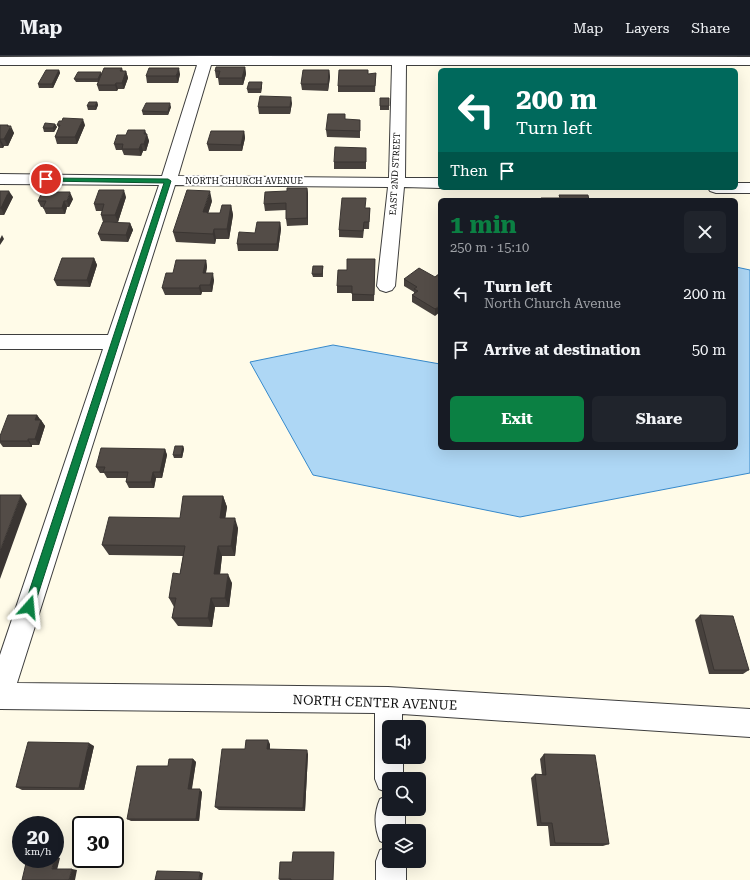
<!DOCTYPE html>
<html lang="en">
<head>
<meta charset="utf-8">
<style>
	body { margin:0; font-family:"Roboto Serif",serif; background:#20242c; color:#f1f3f6; height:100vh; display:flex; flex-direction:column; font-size:15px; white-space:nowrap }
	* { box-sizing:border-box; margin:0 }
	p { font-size:13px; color:#9ea1a6 }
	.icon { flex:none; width:22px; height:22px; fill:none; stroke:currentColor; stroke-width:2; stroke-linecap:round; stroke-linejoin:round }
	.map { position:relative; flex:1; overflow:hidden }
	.details { position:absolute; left:438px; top:142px; width:300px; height:252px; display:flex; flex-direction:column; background:#171b24; border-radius:6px; box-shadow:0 4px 16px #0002 }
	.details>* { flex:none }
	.banner { position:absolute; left:438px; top:12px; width:300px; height:122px; border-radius:6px; box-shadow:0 4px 16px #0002; background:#00695c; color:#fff; overflow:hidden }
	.fabs { position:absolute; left:382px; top:664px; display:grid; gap:8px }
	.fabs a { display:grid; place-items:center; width:44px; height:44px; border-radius:6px; background:#171b24; box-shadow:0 4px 16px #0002; font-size:20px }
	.speed { position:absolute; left:12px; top:760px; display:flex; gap:8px; font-size:20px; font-weight:700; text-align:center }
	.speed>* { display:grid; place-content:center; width:52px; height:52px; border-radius:50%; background:#171b24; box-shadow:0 4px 16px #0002; line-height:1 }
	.speed small { font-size:10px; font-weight:400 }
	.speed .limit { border:2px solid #111; border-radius:6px; background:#fff; color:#111 }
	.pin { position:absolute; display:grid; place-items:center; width:34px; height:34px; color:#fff; margin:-17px; border:2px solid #fff; border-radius:50%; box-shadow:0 1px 4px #0007 }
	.me { position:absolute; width:44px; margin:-22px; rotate:18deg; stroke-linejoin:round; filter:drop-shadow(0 0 3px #0008) }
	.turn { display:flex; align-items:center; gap:14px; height:84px; padding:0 12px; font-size:18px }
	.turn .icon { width:52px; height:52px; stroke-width:2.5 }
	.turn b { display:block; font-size:28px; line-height:34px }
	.then { display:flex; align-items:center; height:38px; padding:0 12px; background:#0003; gap:8px; font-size:15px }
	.round { display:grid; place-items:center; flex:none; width:42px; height:42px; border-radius:6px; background:#20242c }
	.headline { display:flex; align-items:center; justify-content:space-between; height:68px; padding:0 12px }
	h1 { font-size:24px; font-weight:700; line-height:30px; color:#0b8043 }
	.action { display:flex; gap:8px; margin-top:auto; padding:8px 12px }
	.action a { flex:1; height:46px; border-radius:6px; background:#0b8043; color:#fff; font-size:16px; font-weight:700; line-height:46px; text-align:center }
	.action a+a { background:#20242c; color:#f1f3f6 }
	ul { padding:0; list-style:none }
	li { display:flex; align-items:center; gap:12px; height:56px; padding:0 12px }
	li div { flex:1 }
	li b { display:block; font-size:15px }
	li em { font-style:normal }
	header { display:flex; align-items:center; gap:24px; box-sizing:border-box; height:56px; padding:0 20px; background:#171b24; border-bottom:1px solid #363941 }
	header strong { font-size:19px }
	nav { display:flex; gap:22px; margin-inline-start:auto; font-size:14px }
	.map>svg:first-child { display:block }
</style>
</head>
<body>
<header>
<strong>Map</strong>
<nav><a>Map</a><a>Layers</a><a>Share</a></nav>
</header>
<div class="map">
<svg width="750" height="824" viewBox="0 0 750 824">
	<rect width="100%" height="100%" fill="#fffbe8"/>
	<!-- water -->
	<path fill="#aed7f5" stroke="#3689cb" d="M736,211L750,214V417L520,461L313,419L250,306L333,289L440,308V392H736Z"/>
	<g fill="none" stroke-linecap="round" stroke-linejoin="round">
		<!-- minor casing -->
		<g stroke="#3e3e3e" stroke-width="2">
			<path id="minor" d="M200,0L750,1V9H406L405,122H440V132L404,131L395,230L392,234L386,236L380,234L377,230L388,131L175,129L17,627L388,631L750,653V681L402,658V671H389V701H403V723H389V737L379,733L375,723V657L0,653V599L103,293H0V279H108L159,129L0,128V118L162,120L197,9H0V1ZM211,9H392L389,122L178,120Z
				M736,127H750V137H716L710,135L708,132H736Z
				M389,739V753H405V775H389V789L380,785C374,771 374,757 380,743Z
				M389,791V805H406V824H376V805L380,794Z"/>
		</g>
		<!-- minor -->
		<use href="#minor" fill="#fff" fill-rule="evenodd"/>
	</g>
	<!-- wall -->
	<path fill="#47413d" d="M245,11L246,18L243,29H219L218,22H216L215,15Z
		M122,12L123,15H126L128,22L124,33H118L117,35H99L97,29L98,26H76L74,23L101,18Z
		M59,14L60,17L53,32H39L38,28Z
		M329,14L330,21L328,35L302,34L301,28Z
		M376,17L375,36H338V30Z
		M180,18L178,27H147L146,20Z
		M262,26V30L261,37H248L247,33Z
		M380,42H389V54H380Z
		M97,46L98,49L96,54H88L87,50Z
		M292,47L290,58H259L258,51Z
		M171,51L168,59H143L142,55Z
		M345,63L360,70V82L327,81L326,74Z
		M55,68L57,71L54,76H44L43,72Z
		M0,69H8L14,77L8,90H4L3,92H0Z
		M57,69H85L77,88H57L55,81L59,72Z
		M244,75L245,82L242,95H209L207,88Z
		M147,78L149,85L146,95H143L141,100L124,99L122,94H116L114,88L126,79Z
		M366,92V113H334V106Z
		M307,132L308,138V169L287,170L286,163V154L265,155L264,148L287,135Z
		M0,135L13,141L4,159H0Z
		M126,141L118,166H103L101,159L102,155H96L94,148Z
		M73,143L69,151H67L65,158H46L43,151H41L38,145Z
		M212,145L208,157H220L231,149L233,159L229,183H216L215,188L176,186L173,176Z
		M366,152H370L369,173H364L363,182L339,181V174Z
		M280,166L281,173L278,195H238L237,188L255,177Z
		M130,167L133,174L128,186L101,185L98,178Z
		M94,202L97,209L90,231L57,230L54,224Z
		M375,203L374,245H352V237H337V230L347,214Z
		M206,204L207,211L206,217L214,224L212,236H202L201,239H165L162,232L173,217Z
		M323,210V221H313L312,218Z
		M440,217L435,260L412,246V239L414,238V236L404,230V223L435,221Z
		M37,359L45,370L39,389H32V391H3L0,387V380Z
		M183,390L184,393L182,402H174L173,399Z
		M165,393L167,399L162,422H156L154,432H129L126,426L127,422H107L104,417H100L96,411Z
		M223,440L227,451L225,462L238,472L235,500H222L220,518L232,527L229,551H215L212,571L178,570L172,562L174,551L169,542L180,518L183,500L109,499L102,489L180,462Z
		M700,559L749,614L743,618H709L695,564Z
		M270,688V693L308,698L305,755L219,754L215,751L245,693Z
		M94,690L84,734H22L16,731Z
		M544,698L609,788L603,790H550L548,770H537L531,722L535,718L542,719L540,703Z
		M193,703L196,706L192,733L202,736L199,765H131L127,763L168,710Z
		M334,796V798L291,824H280L279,823L292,806Z"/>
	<!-- shaded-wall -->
	<path fill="#3a3532" d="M245,11L246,18L243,29L242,22Z
		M179,12L180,18L178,27L176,20Z
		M59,14L60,17L53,32L52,28Z
		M329,14L330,21L328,35V28Z
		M126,15L128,22L124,33L122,27Z
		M101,16L102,19L99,26L98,23Z
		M262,26V30L261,37V33Z
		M116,27L118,33L117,35L115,29Z
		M291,41L292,47L290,58V51Z
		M97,46L98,49L96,54L95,50Z
		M170,47L171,51L168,59V56Z
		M83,63L85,69L77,88L75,81Z
		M55,68L57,71L54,76L53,72Z
		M8,69L10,73L11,70L14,77L8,90L4,83Z
		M145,74L149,85L146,95L144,88V78Z
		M244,75L245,82L242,95L241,89Z
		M0,83L4,90L3,92L0,86Z
		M141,88L143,95L141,100L139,93Z
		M307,132L308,138V169L307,162Z
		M124,134L126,141L118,166L115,159Z
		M9,135L13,141L4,159L1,152Z
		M210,135L212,145L208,158L203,156Z
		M70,136L73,143L69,151L67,145Z
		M64,145L67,151L65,158L62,152Z
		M231,149L233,159L229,183L227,173Z
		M280,166L281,173L278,195L277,188Z
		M130,167L133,174L128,186L126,179Z
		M214,173L216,183L215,188L213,178Z
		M2,179L4,183L0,189V183Z
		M94,202L97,209L90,231L87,224Z
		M206,204L207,211L204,224L203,217Z
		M213,217L214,224L212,236L210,229Z
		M200,229L202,236L201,239L199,232Z
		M440,249V256L435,260V253Z
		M37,359L41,365V364L45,370L39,389L35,383V364Z
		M28,383L32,389V391L28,385Z
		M183,390L184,393L182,402L181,399Z
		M165,393L167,399L162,422L160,416Z
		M153,416L156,422L154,432L151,426Z
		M21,439L27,448L0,523V495Z
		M223,440L227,451L224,472L220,462Z
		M235,462L238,472L235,500L231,490Z
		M218,490L222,500L219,527L214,518Z
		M228,518L232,527L229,551L225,542Z
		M211,542L215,551L212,571L208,562Z
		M268,684L270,688L269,698L267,693Z
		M89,687L94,690L84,734L79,732Z
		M307,694L308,698L305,755L303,752Z
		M193,703L196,706L191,736L188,733Z
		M200,733L202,736L199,765L196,763Z
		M55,800L60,802L57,814L52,813L54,803H55Z
		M72,813L77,814L75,824H69Z
		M200,816L203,817L202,824H199Z"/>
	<!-- building -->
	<path fill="#534c47" stroke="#3a3532" d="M216,11H245L242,22H218L220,15H215Z
		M104,12H122L120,15H126L122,27H116L115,29H97Z
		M149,12H179L176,20H146Z
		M46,14H59L52,28H38Z
		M303,14H329L328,28H301Z
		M339,14H368V18L376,17L375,30H338Z
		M78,16H101L98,23H74Z
		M249,26H262L261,33H247Z
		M260,40L291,41L290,51H258Z
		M380,42H389V50H380Z
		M89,46H97L95,50H87Z
		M146,47H170L168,56L142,55Z
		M328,58H345V63L360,64V75L326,74Z
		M63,62L83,63L75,81H55L60,69H57L59,65H62Z
		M45,67L55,68L53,72H43Z
		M0,69H8L7,70H11L4,83H0V84Z
		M128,74H145L144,78H147L144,88H141L139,93H122L123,88H114L117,79H126Z
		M211,75H244L241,89L207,88Z
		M335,91L366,92V106H334Z
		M287,132H307V162L286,163V147L264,148L265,136L287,135Z
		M99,134H124L115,159H101L104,148H94Z
		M187,134L210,135L203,156H207V157H220L222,149H231L227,173H214L213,178L173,176Z
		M0,135H9L1,152H0Z
		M42,136H70L67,145H64L62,152H43L46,145H38Z
		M559,139H588L589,144H542L541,142H560Z
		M342,142H366L365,152H370L369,166H364L363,175L339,174Z
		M103,166L130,167L126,179L98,178Z
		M257,166H280L277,188H237L239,176L255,177Z
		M62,202H94L87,224H54Z
		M347,203H375L374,239L352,238V230H337L338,214H347Z
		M176,204H206L203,217H213L210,229H200L199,232H162L166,217H173Z
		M313,210H323L322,218H312Z
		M419,212L435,221L440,217V249L435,253L412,239L418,235L414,233L417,231L404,223Z
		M8,359H37L35,364H41L35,383H28V385H0V380Z
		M175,390H183L181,399H173Z
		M101,392L165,393L160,416H153L151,426H126L128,416H103L105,411H96Z
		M0,439H21L0,495Z
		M183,440H223L220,462H235L231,490H218L214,518H228L225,542H211L208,562H172L176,542H169L173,517L180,518L185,490L102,489L109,461L180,462Z
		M700,559L733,560L749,614H714Z
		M246,684H268L267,693L307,694L303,752L215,751L222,693H245Z
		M28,686L89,687L79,732L16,731Z
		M544,698L595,699L609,788L555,787L552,767H541L535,718L546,719Z
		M169,703H193L188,733H200L196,763H127L137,710H168Z
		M293,796H334L333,824H291V823H279L280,806H292Z
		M27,803H54L52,813H72L69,824H22Z
		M157,815L200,816L199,824H155Z"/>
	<!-- route -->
	<path fill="#0b8043" stroke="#07532c" d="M44,122L168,123L171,125L34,551L33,554L29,555L25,554L24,551L164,127L46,125H44Z"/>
	<g text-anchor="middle" stroke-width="4" stroke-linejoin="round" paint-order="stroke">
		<!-- far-street labels -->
		<g font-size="9" fill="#0b0b0b" stroke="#fff">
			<text transform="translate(395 118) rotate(-87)" y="3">EAST 2ND STREET</text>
			<text x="244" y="128">NORTH CHURCH AVENUE</text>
		</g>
		<!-- near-street labels -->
		<g font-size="13" fill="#0b0b0b" stroke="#fff">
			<text transform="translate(375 646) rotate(2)" y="5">NORTH CENTER AVENUE</text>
		</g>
	</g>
</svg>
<div class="fabs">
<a><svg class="icon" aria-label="sound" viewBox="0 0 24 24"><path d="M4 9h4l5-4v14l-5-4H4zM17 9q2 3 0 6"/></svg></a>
<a><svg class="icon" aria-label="search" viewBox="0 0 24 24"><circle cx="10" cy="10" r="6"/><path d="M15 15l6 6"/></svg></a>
<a><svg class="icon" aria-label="layers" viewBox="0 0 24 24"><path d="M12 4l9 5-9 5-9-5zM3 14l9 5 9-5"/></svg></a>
</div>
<div class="speed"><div>20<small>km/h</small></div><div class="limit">30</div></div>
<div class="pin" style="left:46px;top:123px;background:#d93025"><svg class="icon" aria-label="arrive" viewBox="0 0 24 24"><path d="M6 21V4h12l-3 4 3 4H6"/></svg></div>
<svg class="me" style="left:29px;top:551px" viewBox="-20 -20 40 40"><path d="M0-17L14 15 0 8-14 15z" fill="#0b8043" stroke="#fff" stroke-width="4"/></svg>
<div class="banner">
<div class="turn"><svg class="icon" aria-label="left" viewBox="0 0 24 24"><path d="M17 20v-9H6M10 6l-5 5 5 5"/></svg><div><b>200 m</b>Turn left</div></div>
<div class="then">Then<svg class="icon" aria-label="arrive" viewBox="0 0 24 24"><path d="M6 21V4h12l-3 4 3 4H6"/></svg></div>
</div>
<section class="details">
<div class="headline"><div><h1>1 min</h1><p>250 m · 15:10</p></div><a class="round"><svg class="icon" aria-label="close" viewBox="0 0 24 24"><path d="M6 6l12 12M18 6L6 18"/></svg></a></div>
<ul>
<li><svg class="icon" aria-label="left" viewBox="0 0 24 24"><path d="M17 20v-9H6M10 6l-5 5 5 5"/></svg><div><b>Turn left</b><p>North Church Avenue</p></div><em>200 m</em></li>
<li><svg class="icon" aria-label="arrive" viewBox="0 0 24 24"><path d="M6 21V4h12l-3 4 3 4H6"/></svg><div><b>Arrive at destination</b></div><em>50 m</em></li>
</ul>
<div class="action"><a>Exit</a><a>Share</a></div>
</section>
</div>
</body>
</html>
